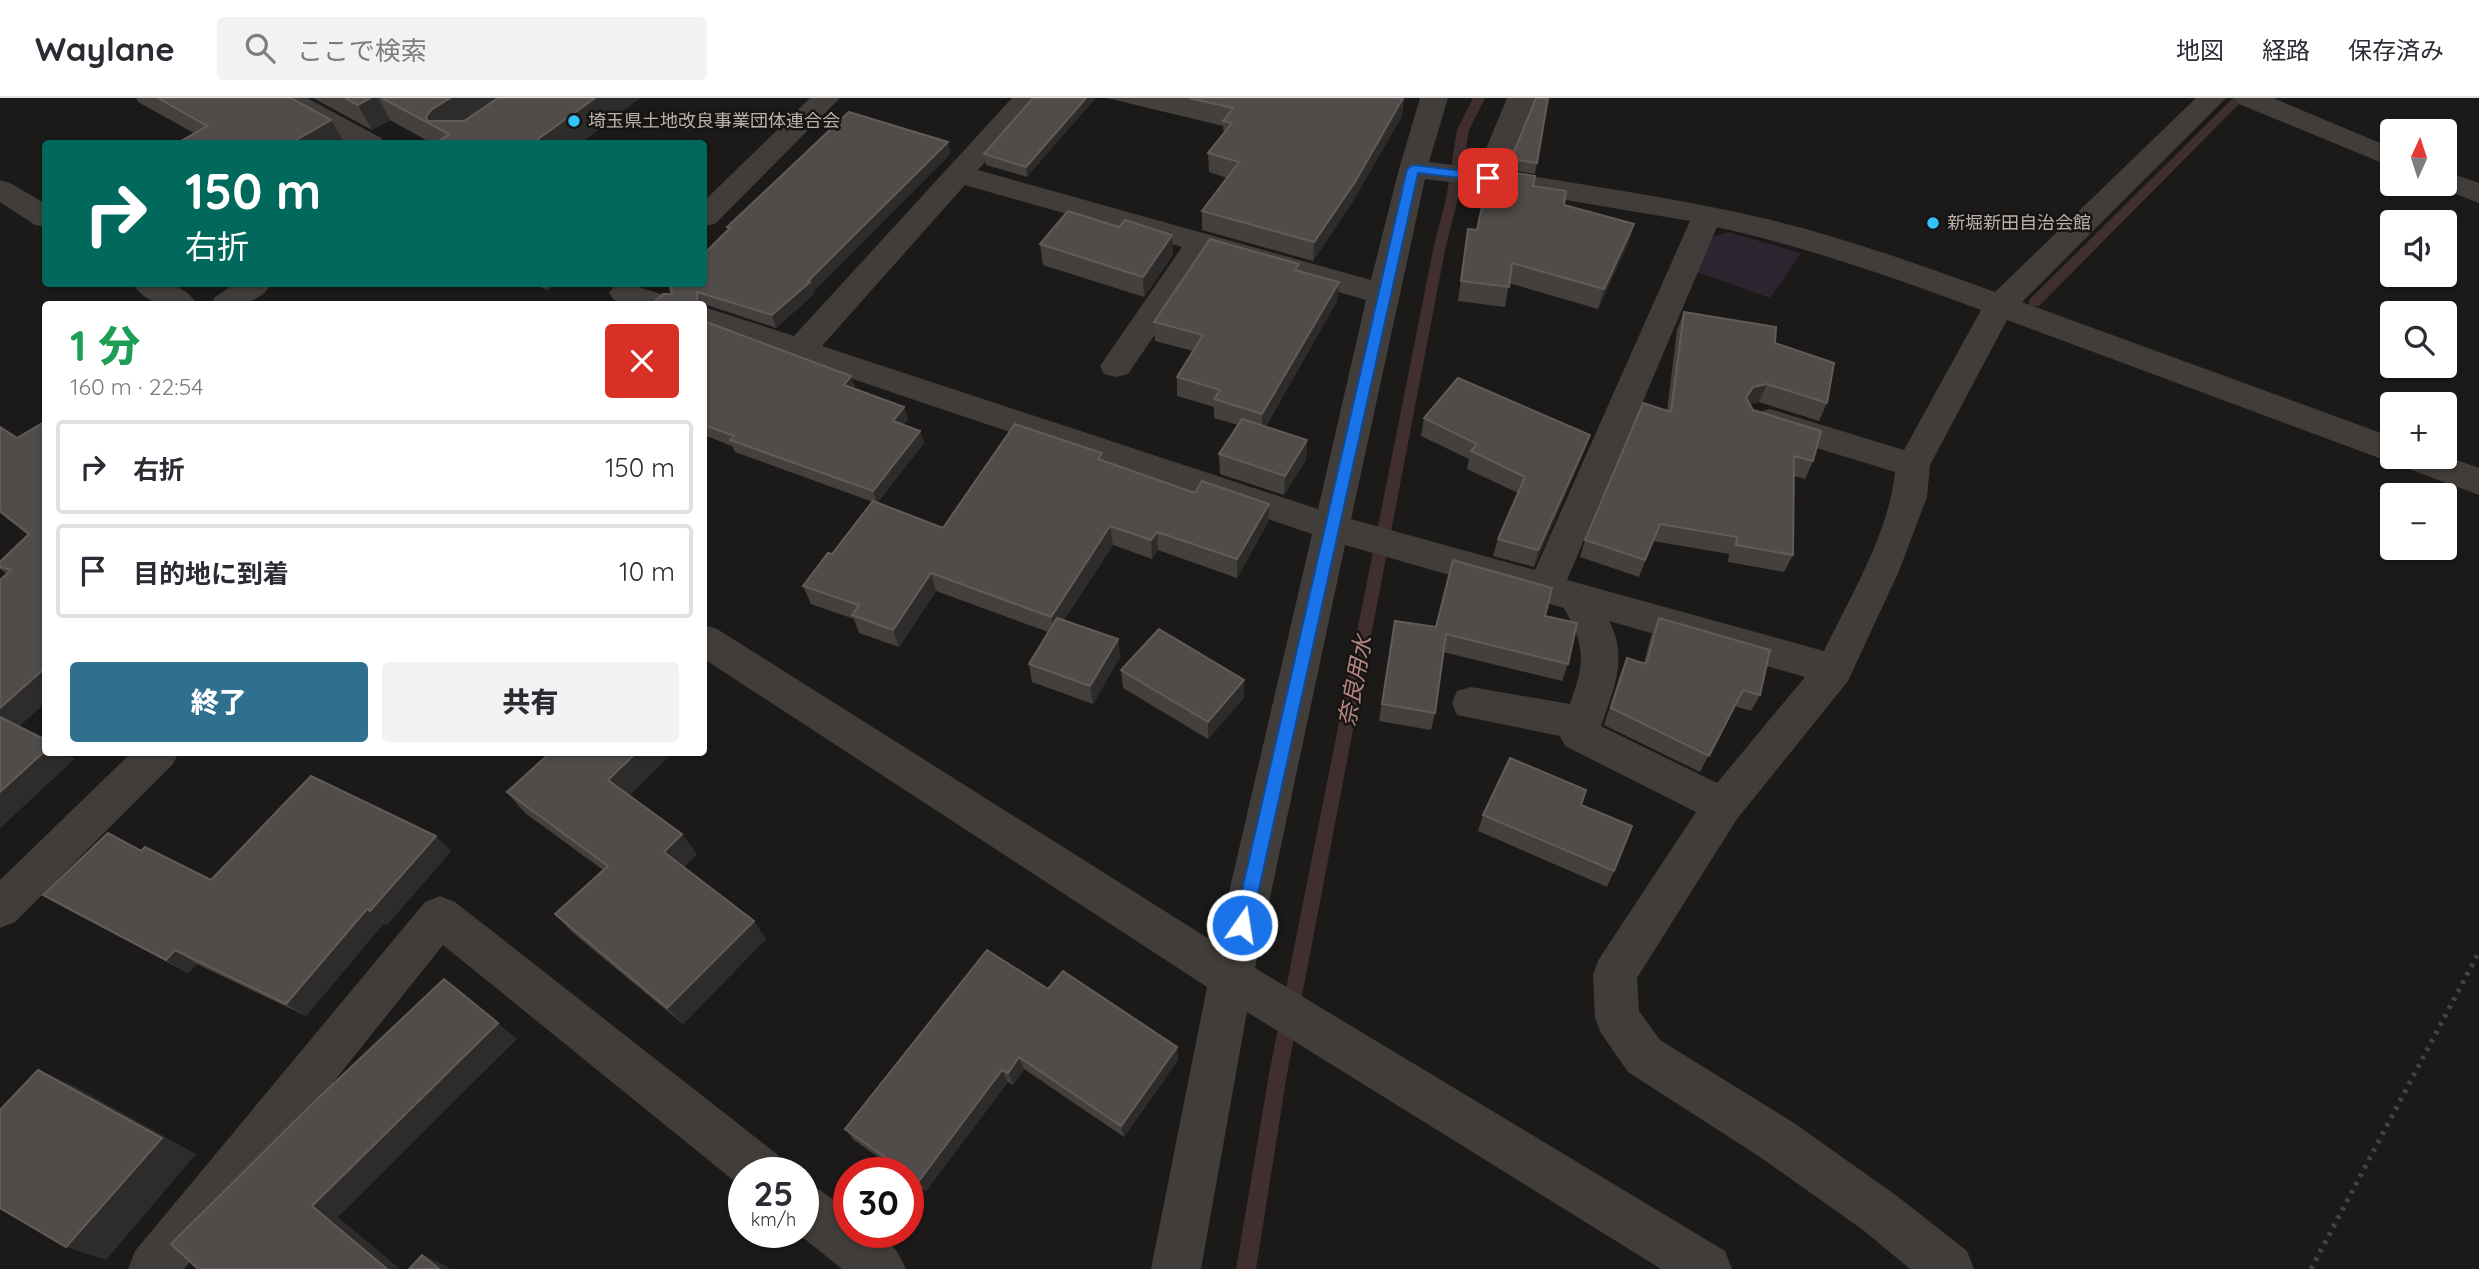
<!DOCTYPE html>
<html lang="ja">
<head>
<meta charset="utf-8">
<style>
	body { margin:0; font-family:Quicksand,"Noto Sans JP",sans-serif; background:#f2f2f3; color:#2b2b33; height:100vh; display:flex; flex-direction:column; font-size:26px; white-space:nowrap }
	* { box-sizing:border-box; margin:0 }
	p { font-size:23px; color:#7c7c81 }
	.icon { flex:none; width:38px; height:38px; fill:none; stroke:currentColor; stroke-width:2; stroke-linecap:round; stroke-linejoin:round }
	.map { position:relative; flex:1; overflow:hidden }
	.side { position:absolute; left:42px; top:203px; width:665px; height:455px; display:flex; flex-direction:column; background:#fff; border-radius:7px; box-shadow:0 2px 5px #0004 }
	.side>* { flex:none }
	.banner { position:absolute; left:42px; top:42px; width:665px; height:147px; border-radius:7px; box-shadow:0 2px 5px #0004; background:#00695c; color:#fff; overflow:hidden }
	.needle { width:46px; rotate:3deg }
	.tools { position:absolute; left:2380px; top:21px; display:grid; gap:14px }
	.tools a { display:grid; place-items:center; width:77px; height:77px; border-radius:7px; background:#fff; box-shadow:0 2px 5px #0004; font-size:35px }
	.speed { position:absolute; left:728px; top:1059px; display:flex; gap:14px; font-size:35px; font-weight:700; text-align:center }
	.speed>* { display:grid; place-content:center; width:91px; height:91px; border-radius:50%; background:#fff; box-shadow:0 2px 5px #0004; line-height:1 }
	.speed small { font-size:18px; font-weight:400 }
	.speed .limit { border:10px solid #d22; background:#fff; color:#111 }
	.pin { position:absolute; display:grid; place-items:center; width:60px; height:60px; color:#fff; margin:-30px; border-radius:14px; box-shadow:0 4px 10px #0006 }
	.me { position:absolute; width:77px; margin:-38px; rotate:13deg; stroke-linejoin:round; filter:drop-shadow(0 0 5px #0008) }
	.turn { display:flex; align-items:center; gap:24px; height:147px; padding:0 28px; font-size:32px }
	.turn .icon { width:91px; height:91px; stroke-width:2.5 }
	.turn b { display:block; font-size:49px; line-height:60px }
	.round { display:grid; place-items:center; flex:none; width:74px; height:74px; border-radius:7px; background:#f2f2f3 }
	.headline { display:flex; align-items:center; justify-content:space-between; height:119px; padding:0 28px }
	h1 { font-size:42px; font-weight:800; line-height:52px; color:#1e9e55 }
	.primary-button { display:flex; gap:14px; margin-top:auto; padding:14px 28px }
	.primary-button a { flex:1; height:80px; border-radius:7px; background:#2e708d; color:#fff; font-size:28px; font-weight:800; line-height:80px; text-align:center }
	.primary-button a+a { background:#f2f2f3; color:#2b2b33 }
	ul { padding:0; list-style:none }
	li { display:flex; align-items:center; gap:21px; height:94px; margin:0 14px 10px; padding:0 14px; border:4px solid #e1e1e2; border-radius:7px }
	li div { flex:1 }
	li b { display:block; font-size:26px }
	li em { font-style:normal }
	header { display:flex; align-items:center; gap:42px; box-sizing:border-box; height:98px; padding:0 35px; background:#fff; border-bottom:2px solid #e1e1e2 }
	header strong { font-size:33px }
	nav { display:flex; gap:38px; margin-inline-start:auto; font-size:24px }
	.search { width:490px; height:63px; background:#f2f2f3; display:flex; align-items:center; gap:18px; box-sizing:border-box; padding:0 24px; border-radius:7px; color:#7c7c81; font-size:26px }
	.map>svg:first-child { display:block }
</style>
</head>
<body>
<header>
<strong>Waylane</strong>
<div class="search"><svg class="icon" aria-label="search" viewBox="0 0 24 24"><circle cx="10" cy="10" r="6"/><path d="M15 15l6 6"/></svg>ここで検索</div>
<nav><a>地図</a><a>経路</a><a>保存済み</a></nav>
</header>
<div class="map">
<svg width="2479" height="1171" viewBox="0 0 2479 1171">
	<rect width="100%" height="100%" fill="#1b1a19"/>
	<!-- green -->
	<path fill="#2c242f" d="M1728,134L1801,155L1770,200L1694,173L1711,139Z"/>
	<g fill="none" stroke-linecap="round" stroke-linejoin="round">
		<!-- stream -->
		<path fill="#402f2e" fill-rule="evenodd" d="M1473,0H1485L1469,32L1458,101L1446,147L1287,976L1256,1171H1236L1269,976L1434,147L1446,101L1457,32Z
			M2233,0H2245L2039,208H2029V202Z"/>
		<!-- path -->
		<path stroke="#47423f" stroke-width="5" stroke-dasharray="3.5 6" stroke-linecap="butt" d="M2311,1171L2479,854"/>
		<!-- minor -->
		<path fill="#403d3a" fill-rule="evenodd" d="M273,0H307L381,40L385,46H349L277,6Z
			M810,0H840L715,126L704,128V103Z
			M1012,0H1041L978,72L1371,182L1399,71L1420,0H1448L1429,64L1478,70L1507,0H1535L1505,74C1593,88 1680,101 1767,121C1844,139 1920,167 1995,194L2196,0H2226L2022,204L2392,339V359L2445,358L2479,370V397L2007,222L1930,367L1927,399L1899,473L1848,583L1737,721L1637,880L1639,913L1660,942L1794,1025L1897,1098L1967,1153L1974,1171H1910L1863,1132L1760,1059L1628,974L1601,935L1595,920L1593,876L1599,861L1696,714L1565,648L1560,638L1457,617L1452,605L1457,593L1471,589L1570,606C1585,563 1586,550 1564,510L1345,447L1255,870L1725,1153L1732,1171H1661L1247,914L1201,1171H1151L1207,889L704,561V527L717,531L1217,846L1312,436L704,231V209L794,238ZM1425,81L1488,89L1690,123L1535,472L1351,421ZM965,87L1182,149L1100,268L1104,276L1116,279L1128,276L1209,157L1366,202L1318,411L822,248ZM1717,129C1807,149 1895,180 1981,212L1904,352L1770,311L1758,314L1753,323L1758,332L1895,374C1889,435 1850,499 1824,553L1567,482ZM1609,523L1805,579L1717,685L1601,628C1613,593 1629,559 1609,523Z
			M2235,0H2273L2392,50V69L2239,6Z
			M2445,73L2479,85V105L2435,88L2433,86H2445Z
			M0,82L10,85L46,106V129L35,127L0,104Z
			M133,186C156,184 183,183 197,206C173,208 147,209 133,186Z
			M235,186H271C257,209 235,206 211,206L215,199Z
			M628,186L671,199L676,206H627L614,202L609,195L614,188Z
			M132,654H179L173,666L15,824L0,830V782Z
			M440,798L455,804L778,1057L785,1074H744V1091L443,847L184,1171H128L135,1153L425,804Z
			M803,1085L820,1092L849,1114V1134C880,1134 893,1141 906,1171H842L796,1134H803Z"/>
	</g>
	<!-- wall -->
	<path fill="#43403e" d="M136,0H291L331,22L345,46H176L194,35L138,4Z
		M313,0H640L579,46H433L390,22L372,32Z
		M1033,0L1027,79L986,67L984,56Z
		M1107,0H1404L1402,18L1353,103L1313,163L1202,132V113L1227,80L1209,74L1208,55L1224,36L1223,28Z
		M1548,0L1535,76L1509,72L1511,61Z
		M948,44L950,56L813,194L814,196L776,230L704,206H652L672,196L728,132L727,129Z
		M1533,88L1564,107L1634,126L1628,146L1598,211L1509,185L1505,209L1458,203L1468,131L1477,132Z
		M1040,146L1173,157L1144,199L1043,167Z
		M1299,166V173L1337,203L1266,328L1307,342L1306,362L1284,397L1220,376L1219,356L1238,327L1214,320V309L1177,298V279L1193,253L1155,243L1154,224Z
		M533,186H556L548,192Z
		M1684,214L1775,245L1827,305L1819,323L1759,304L1750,306L1753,312L1813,363L1805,381L1794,378L1793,457L1784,474L1728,464L1729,456L1653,443L1639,479L1580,459L1585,442L1667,313L1677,232Z
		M704,223L851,278L855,290L904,309L908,321L903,327L920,333L924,345L877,405L943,430L1102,355L1103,363L1268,424L1237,480L1158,452L1152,461L1113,447L1064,522L1118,541L1120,559L1093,606L1032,584L1029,566L1048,534L936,493L899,549L859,535L854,521L811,506L803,488L832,456L873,404L735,354L732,348L704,337Z
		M1424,320L1590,337L1584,354L1534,469L1493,458L1498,441L1518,395L1467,371L1469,361L1421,338Z
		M46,323V604L19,628L74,661L0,730V482L7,476L0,471V464L28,437L0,415V329L17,340Z
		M1545,518L1568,566L1562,583L1443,554L1435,615L1431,632L1379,623L1395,523L1436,529Z
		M1659,520L1760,597L1751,613L1734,608L1700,674L1604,627L1620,577L1627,560L1644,565L1651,538Z
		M1121,572L1244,582V600L1208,641L1123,590Z
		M507,694L629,697L697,756L684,769L766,841L683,926L573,835L555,816L603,772L525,715Z
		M1581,707L1614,773L1607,789L1478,733L1483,717Z
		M141,753L211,782L451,753L387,827L384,825L306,918L197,866L188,875L67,811L43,797Z
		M1048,891L1177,949L1178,962L1124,1039L1024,971L1013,987L1008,984L926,1093L908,1081V1074H900L854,1042L845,1031Z"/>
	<!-- shaded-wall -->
	<path fill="#2e2c2a" d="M370,0H378L390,22L372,32L358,7Z
		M450,0H500L448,35L429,25L426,19L431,12Z
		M595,0H640L579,46H535L534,44Z
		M1086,0H1096L1027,79L1026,69Z
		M1403,0L1402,18L1353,103L1313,163L1314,144Z
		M331,22L345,46H289Z
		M948,44L950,56L813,194L814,196L776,230L772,217Z
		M1634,126L1628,146L1598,211L1604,191Z
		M1172,137L1173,157L1144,199L1143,179Z
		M1339,184L1337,203L1262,334V316Z
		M545,186H556L548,192Z
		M697,194L702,206H698Z
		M851,278L855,290L844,287Z
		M1767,286L1759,304L1745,307L1746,300L1753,289Z
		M904,309L908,321L897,335L893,323Z
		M920,333L924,345L877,405L873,393Z
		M1590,337L1584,354L1534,469L1538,452Z
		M1307,342L1306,362L1284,397L1285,378Z
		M1269,406L1268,424L1237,480V461Z
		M1110,428L1113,447L1054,537L1051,519Z
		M1157,434L1158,452L1152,461L1151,442Z
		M931,475L936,493L899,549L893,532Z
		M1118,541L1120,559L1093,606L1090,588Z
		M46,569V604L15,632L0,621V610Z
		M1244,582V600L1208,641V624Z
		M46,652V654H66L74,661L0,730V694Z
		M637,654H674L624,703L608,682Z
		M682,736L697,756L679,773L664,754Z
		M436,738L451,753L387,827L370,813Z
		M367,811L384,825L306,918L286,906Z
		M754,823L766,841L683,926L667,910Z
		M175,852L197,866L188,875L166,862Z
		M444,881L517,941L338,1119L400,1171H387L312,1108Z
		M1177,949L1178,962L1124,1039L1121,1028Z
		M1019,959L1024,971L1013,987L1008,975Z
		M38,972L76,989L196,1056L106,1162L66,1149Z
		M1002,972L1008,984L926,1093L919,1083Z
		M422,1157L445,1167L450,1171H439Z"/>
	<!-- building -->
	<path fill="#504c4a" stroke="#615c59" stroke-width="2" d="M158,0H291L331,22L289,46H176L207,28Z
		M345,0H370L358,7Z
		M382,0H450L431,12L426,19L428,23H464L498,0H595L534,44L537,46H435L449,36Z
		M1033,0H1086L1026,69L984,56Z
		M1189,0H1403L1355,84L1314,144L1202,113L1239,64L1208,55L1232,25L1223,23L1233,10Z
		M1536,0H1548L1537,65L1511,61Z
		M849,14L948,44L808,183L810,184L772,217L697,194L698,206H652L663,196H672L670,189L673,186H704V156L730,130L727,129Z
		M1490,71L1535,78L1533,88L1566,93L1564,107L1634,126L1604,191L1512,165L1509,189L1461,183L1468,131L1477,132Z
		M1068,113L1119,129L1125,122L1172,137L1143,179L1040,146Z
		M1210,141L1299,166L1295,172L1339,184L1262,316L1214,301L1220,292L1177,279L1203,237L1154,224Z
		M1684,214L1776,229L1775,245L1834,265L1827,305L1767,286L1753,289L1746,300L1753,312L1821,333L1813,363L1794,358L1793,457L1736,447L1737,439L1660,426L1645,462L1585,442L1643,305L1671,314Z
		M704,223L851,278L844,287L904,309L893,323L920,333L873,393L730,342L734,338L704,327Z
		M1458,280L1590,337L1538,452L1498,441L1525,379L1471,353L1477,346L1424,320Z
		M1242,321L1307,342L1285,378L1219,356Z
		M46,323V569L0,610V482L11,472L0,469V464L29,436L0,413V329L17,340Z
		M1015,326L1102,355L1098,361L1195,395L1202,383L1269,406L1237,461L1157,434L1151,442L1110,428L1051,519L931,475L893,532L852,517L859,507L803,488L828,455L832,456L873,403L943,430Z
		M1453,462L1552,490L1545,518L1577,525L1568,566L1446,536L1435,615L1382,606L1395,523L1436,529Z
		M1057,520L1118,541L1090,588L1029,566Z
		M1659,520L1770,552L1760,597L1743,592L1709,658L1611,610L1627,560L1646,566Z
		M1159,531L1244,582L1208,624L1121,572Z
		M0,619L46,642V652L0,694Z
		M551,654H637L608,682L682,736L664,754L754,823L667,910L555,816L608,768L507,694Z
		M1510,660L1586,692L1581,707L1632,728L1614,773L1483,717Z
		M311,678L436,738L370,813L367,811L286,906L175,852L166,862L43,797L108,735L141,753L145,749L211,782Z
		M987,852L1048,891L1063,873L1177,949L1121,1028L1019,959L1008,975L1002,972L919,1083L908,1076V1074H906L845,1031Z
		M444,881L498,925L312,1108L387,1171H198L171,1146L310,1008Z
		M38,972L162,1040L66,1149L0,1110V1012Z
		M422,1157L439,1171H409Z"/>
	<!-- route -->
	<path fill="#1a73e8" stroke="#114b97" stroke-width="2" d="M1413,67L1488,76L1494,80L1488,83L1418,75L1251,827L1249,833L1242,835L1236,833L1234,827L1407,71Z"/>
	<!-- markers -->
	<g fill="#32c4fa" stroke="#161514" stroke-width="2.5">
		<circle cx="574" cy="23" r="7"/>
		<circle cx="1933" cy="125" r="7"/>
	</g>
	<g text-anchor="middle" stroke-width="5" stroke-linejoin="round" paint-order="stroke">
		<!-- far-poi labels -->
		<g font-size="18" fill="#bbb0ab" stroke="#161514" text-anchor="start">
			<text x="588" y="29">埼玉県土地改良事業団体連合会</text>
			<text x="1947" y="131">新堀新田自治会館</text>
		</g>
		<!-- water labels -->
		<g font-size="23" font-style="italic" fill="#b78581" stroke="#161514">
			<text transform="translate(1355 583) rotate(-79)" y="8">奈良用水</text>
		</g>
	</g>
</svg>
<div class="tools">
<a><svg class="needle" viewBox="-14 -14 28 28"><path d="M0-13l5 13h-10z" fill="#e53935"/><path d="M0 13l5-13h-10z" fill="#7c7c81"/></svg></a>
<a><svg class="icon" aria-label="sound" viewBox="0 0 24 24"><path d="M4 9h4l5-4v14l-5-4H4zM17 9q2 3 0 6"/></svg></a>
<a><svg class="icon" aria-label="search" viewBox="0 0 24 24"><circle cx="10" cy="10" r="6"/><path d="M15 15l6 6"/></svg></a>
<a>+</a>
<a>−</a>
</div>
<div class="speed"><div>25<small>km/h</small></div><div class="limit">30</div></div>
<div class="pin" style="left:1488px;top:80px;background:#d93025"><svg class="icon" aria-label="arrive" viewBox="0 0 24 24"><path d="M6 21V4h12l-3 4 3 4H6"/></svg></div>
<svg class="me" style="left:1242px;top:827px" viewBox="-20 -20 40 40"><circle r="17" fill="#1a73e8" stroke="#fff" stroke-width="3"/><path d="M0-11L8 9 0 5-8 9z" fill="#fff"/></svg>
<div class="banner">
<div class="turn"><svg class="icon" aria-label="right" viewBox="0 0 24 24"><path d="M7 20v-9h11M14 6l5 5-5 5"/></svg><div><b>150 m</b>右折</div></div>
</div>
<section class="side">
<div class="headline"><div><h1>1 分</h1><p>160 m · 22:54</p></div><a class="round" style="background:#d93025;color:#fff"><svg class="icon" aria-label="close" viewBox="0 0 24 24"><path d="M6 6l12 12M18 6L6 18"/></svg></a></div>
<ul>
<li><svg class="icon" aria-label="right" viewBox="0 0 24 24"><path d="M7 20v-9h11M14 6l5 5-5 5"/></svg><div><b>右折</b></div><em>150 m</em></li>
<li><svg class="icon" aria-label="arrive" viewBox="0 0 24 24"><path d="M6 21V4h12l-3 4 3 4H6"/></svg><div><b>目的地に到着</b></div><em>10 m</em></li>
</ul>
<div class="primary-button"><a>終了</a><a>共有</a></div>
</section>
</div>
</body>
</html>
